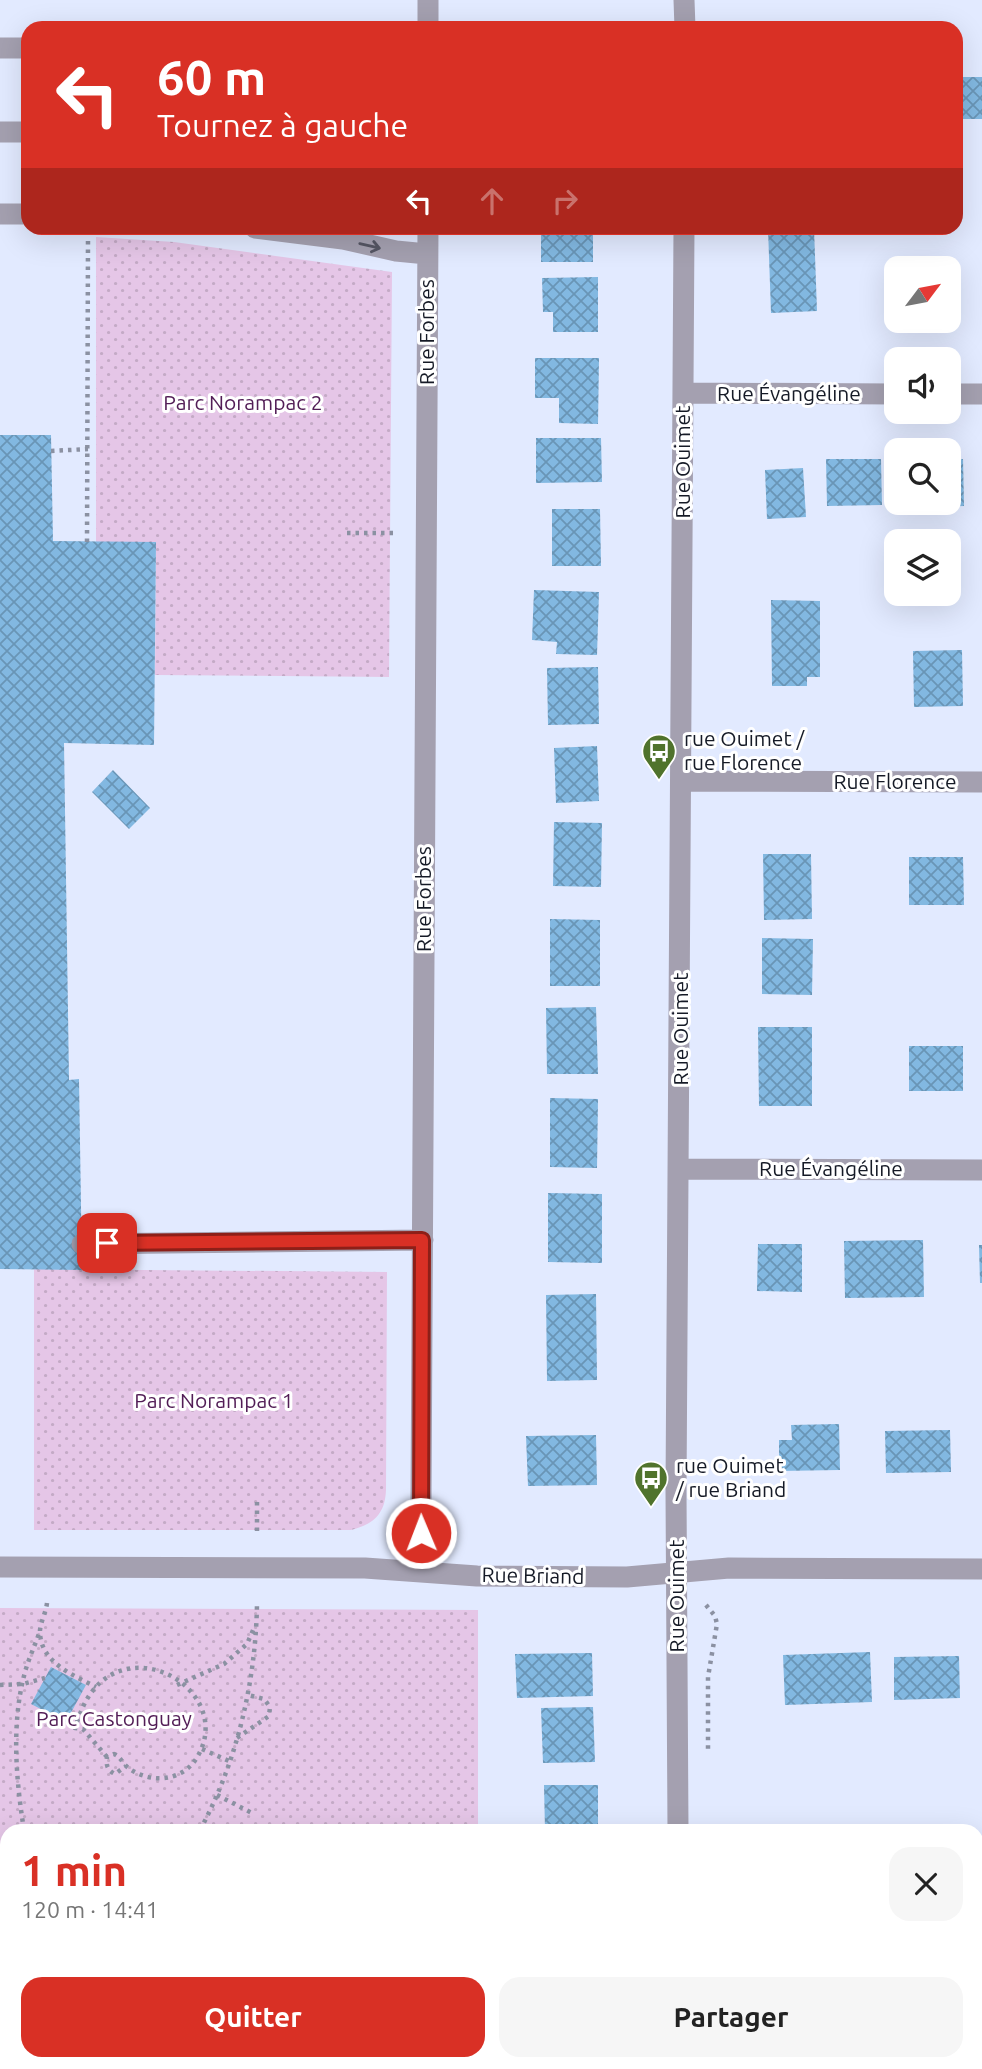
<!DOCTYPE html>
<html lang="fr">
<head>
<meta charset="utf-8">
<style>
	body { margin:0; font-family:Ubuntu,sans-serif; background:#f6f6f6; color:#222; height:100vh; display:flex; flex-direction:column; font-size:26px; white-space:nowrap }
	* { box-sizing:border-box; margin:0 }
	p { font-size:23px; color:#767676 }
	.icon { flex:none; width:38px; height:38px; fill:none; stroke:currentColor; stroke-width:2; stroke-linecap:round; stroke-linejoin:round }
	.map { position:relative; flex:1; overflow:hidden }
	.panel { position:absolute; left:0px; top:1824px; width:984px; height:247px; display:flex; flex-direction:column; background:#fff; border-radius:21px 21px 0 0; box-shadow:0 7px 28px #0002 }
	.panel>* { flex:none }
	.top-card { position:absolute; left:21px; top:21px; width:942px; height:214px; border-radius:21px; box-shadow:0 7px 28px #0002; background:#d93025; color:#fff; overflow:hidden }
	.needle { width:46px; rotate:58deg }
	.tools { position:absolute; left:884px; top:256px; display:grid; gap:14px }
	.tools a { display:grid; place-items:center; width:77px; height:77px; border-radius:14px; background:#fff; box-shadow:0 7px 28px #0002; font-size:35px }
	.pin { position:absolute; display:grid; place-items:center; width:60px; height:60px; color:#fff; margin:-30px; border-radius:14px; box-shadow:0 4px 10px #0006 }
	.me { position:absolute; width:77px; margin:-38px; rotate:359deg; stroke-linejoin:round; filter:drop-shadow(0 0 5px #0008) }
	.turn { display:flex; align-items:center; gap:24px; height:147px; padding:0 21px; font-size:32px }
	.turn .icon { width:91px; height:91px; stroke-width:2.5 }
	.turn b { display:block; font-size:49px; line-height:60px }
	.lanes { display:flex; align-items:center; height:66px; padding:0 21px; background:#0003; justify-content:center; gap:35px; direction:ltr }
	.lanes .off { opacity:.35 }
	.round { display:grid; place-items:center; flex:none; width:74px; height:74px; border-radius:21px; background:#f6f6f6 }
	.overview { display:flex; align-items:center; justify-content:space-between; height:119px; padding:0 21px }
	h1 { font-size:42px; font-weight:700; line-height:52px; color:#d93025 }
	.button { display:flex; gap:14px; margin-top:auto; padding:14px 21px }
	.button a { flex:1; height:80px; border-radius:21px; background:#d93025; color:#fff; font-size:28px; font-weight:700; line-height:80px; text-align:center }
	.button a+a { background:#f6f6f6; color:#222 }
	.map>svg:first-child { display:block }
</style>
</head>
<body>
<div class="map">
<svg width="982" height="2069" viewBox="0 0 982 2069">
	<defs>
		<pattern id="park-dots" width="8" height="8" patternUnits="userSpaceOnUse" patternTransform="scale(1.75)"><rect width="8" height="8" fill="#e5c6e7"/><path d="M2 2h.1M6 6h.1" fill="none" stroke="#c4aac6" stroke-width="1.8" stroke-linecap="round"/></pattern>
		<pattern id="building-cross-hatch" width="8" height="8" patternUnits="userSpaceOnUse" patternTransform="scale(1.75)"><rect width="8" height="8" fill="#82b8e1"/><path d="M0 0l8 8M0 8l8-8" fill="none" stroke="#6995b6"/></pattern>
	</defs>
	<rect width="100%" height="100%" fill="#e2eaff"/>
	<!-- park -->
	<path fill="url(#park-dots)" d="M96,237L174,242L392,272L389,677L155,675L156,542H96Z
		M34,1269L387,1272L386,1490C385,1514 374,1524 351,1530H34Z
		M0,1608L478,1610V1830H7V1902H3L0,1894Z"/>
	<!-- building -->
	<path fill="url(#building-cross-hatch)" d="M957,77H982V119H957Z
		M541,228H593V262H541Z
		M768,228H814L817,311L771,313Z
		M948,271H952L953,318H948Z
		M598,277V332H553V312H543L542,278Z
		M535,358H599L598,424L559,423V398H535Z
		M0,435H51L53,541L156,542L154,745L64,743L69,1080L79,1079L82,1270L0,1269Z
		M536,438H601L602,482L536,483Z
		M826,459H881L882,505L827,506Z
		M963,459L964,506L902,508V502H948V460Z
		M803,468L806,517L767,519L765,470Z
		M552,509H600L601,566H552Z
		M534,590L599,592L597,655L556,654L557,642L532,640Z
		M771,600L820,601V677H807V686H772Z
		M962,650L963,706L914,707L913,651Z
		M598,667L599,724L548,725L547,668Z
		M597,746L599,801L556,803L554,748Z
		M113,770L150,808L129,829L92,792Z
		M554,822L602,823L601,887L553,886Z
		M763,854H811L812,919L764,920Z
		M909,857H963L964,905H909Z
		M550,919L600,920V986H550Z
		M762,938L813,939L812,995L762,994Z
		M596,1007L598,1074H547L546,1008Z
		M758,1027H812V1106H759Z
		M909,1046H963V1091H909Z
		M550,1098L598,1099L597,1168L550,1167Z
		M548,1193L602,1194V1263L548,1262Z
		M923,1240L924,1297L845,1298L844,1241Z
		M758,1244H802V1292L757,1291Z
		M979,1245H982V1283H980Z
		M596,1294L597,1380L547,1381L546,1295Z
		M839,1424L840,1470L779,1471V1440H792L791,1425Z
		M950,1430L951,1472L886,1473L885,1431Z
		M596,1435L597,1485L528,1486L526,1436Z
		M870,1652L872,1702L785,1705L783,1655Z
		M592,1653L593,1696L517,1698L515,1654Z
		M959,1656L960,1698L894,1700V1657Z
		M51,1667L86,1685L66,1722L31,1704Z
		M593,1707L595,1762L543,1763L541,1708Z
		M544,1785H598V1830H545Z
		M2,1990H7V2050H0Z
		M364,2063H404V2069H363Z
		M536,2063H596V2069H536Z
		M746,2063H800V2069H746Z
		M826,2063H877V2069H826Z
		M902,2063H955V2069H902Z"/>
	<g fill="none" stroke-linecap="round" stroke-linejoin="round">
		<!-- path -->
		<path stroke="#8b91a2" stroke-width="4.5" stroke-dasharray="3.5 5" stroke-linecap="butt" d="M51,451L88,449
			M347,533H394
			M87,542L88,237
			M257,1502V1534
			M47,1603C46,1612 41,1621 40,1630C39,1662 73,1675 96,1687
			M706,1605L715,1616L717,1624L708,1677V1753
			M0,1685L23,1684L45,1678
			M177,1685L224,1664L247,1644L254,1628
			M237,1738L269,1716L270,1707L264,1699L248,1695
			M202,1749L229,1761
			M107,1757L83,1729L75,1728C79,1716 83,1704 91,1693C136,1631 237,1695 196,1759C187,1773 170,1780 154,1778C144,1777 132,1772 125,1765C121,1760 120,1757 114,1754L107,1757C106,1765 107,1770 115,1774L126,1766
			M217,1795L254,1814
			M24,1830C16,1780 11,1723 25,1672C29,1658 35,1645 40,1631
			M200,1830C237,1762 256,1681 257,1603"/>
		<!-- minor -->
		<path stroke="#a4a0b0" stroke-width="21" d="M684,0L685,28
			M428,28V0
			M0,48H28
			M0,132H28
			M0,214H28
			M255,228L343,239L396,251L427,254
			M683,393L896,394
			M948,394H982
			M682,781L982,782
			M680,1169L982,1170
			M82,1244L423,1240
			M0,1567L365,1568L477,1576L627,1577L729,1568L982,1569
			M423,1571L421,1502L428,228
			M678,1830L676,1491L684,228
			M0,1926L7,1925
			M976,1973H982
			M290,2069V2063
			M678,2069V2063"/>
	</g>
	<!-- one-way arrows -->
	<defs><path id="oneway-shaft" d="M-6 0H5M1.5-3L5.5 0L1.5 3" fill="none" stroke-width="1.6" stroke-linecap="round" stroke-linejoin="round" transform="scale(1.75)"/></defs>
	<use stroke="#555664" href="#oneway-shaft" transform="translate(370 246) rotate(13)"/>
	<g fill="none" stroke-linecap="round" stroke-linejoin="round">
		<!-- route casing -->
		<g stroke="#8d1f18" stroke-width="18">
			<path id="route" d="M107,1243L422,1240L421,1533"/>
		</g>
		<!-- route -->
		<use href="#route" stroke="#d93025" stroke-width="12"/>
	</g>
	<!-- icons -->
	<defs>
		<g id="bus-pin" transform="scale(1.75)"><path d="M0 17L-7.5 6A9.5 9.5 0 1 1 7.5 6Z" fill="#50732c" stroke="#fff"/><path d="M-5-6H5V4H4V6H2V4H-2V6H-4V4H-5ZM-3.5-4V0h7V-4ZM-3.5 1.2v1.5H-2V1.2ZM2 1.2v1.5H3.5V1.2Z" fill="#fff"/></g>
	</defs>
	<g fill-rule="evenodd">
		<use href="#bus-pin" x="659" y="751"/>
		<use href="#bus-pin" x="651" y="1478"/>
	</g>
	<g text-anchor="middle" stroke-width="6" stroke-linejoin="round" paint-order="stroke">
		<!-- street labels -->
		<g font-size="21" fill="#151a26" stroke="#fff">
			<text transform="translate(427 332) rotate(-90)" y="7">Rue Forbes</text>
			<text x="789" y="401">Rue Évangéline</text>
			<text transform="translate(683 462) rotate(-90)" y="7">Rue Ouimet</text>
			<text x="895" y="789">Rue Florence</text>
			<text transform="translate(424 899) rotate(-90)" y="7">Rue Forbes</text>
			<text transform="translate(681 1029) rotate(-90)" y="7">Rue Ouimet</text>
			<text x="831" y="1176">Rue Évangéline</text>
			<text transform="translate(533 1576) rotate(1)" y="7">Rue Briand</text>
			<text transform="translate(677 1596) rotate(-90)" y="7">Rue Ouimet</text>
		</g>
		<!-- park labels -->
		<g font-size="21" fill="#521d56" stroke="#fff">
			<text x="243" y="410">Parc Norampac 2</text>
			<text x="214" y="1408">Parc Norampac 1</text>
			<text x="114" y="1726">Parc Castonguay</text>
		</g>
		<!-- poi labels -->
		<g font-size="21" fill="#151a26" stroke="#fff" text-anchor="start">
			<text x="684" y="746">rue Ouimet /<tspan x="684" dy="24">rue Florence</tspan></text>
			<text x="676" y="1473">rue Ouimet<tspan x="676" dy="24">/ rue Briand</tspan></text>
		</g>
	</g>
</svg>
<div class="tools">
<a><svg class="needle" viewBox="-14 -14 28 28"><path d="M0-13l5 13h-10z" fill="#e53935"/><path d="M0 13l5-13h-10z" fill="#767676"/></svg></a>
<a><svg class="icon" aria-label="sound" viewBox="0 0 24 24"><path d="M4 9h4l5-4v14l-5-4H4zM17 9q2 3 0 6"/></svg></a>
<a><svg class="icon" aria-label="search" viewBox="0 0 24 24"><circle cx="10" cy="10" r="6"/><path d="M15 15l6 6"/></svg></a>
<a><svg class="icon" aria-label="layers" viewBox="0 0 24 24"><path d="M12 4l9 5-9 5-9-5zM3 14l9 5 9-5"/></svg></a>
</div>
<div class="pin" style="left:107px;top:1243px;background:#d93025"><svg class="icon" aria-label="arrive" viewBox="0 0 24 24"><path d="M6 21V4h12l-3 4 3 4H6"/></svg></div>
<svg class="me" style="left:421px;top:1533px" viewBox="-20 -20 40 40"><circle r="17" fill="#d93025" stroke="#fff" stroke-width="3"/><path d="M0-11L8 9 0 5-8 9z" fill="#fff"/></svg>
<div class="top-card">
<div class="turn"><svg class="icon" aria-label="left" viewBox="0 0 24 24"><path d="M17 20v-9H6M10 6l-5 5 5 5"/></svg><div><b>60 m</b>Tournez à gauche</div></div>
<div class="lanes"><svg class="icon" aria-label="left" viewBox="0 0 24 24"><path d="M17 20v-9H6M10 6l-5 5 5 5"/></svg><svg class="icon off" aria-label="ahead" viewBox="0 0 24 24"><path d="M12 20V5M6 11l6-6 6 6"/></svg><svg class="icon off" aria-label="right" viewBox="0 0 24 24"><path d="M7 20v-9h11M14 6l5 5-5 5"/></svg></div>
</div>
<section class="panel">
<div class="overview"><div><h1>1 min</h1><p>120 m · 14:41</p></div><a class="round"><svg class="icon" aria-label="close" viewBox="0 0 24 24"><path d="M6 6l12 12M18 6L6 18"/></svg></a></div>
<div class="button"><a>Quitter</a><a>Partager</a></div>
</section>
</div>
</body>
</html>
